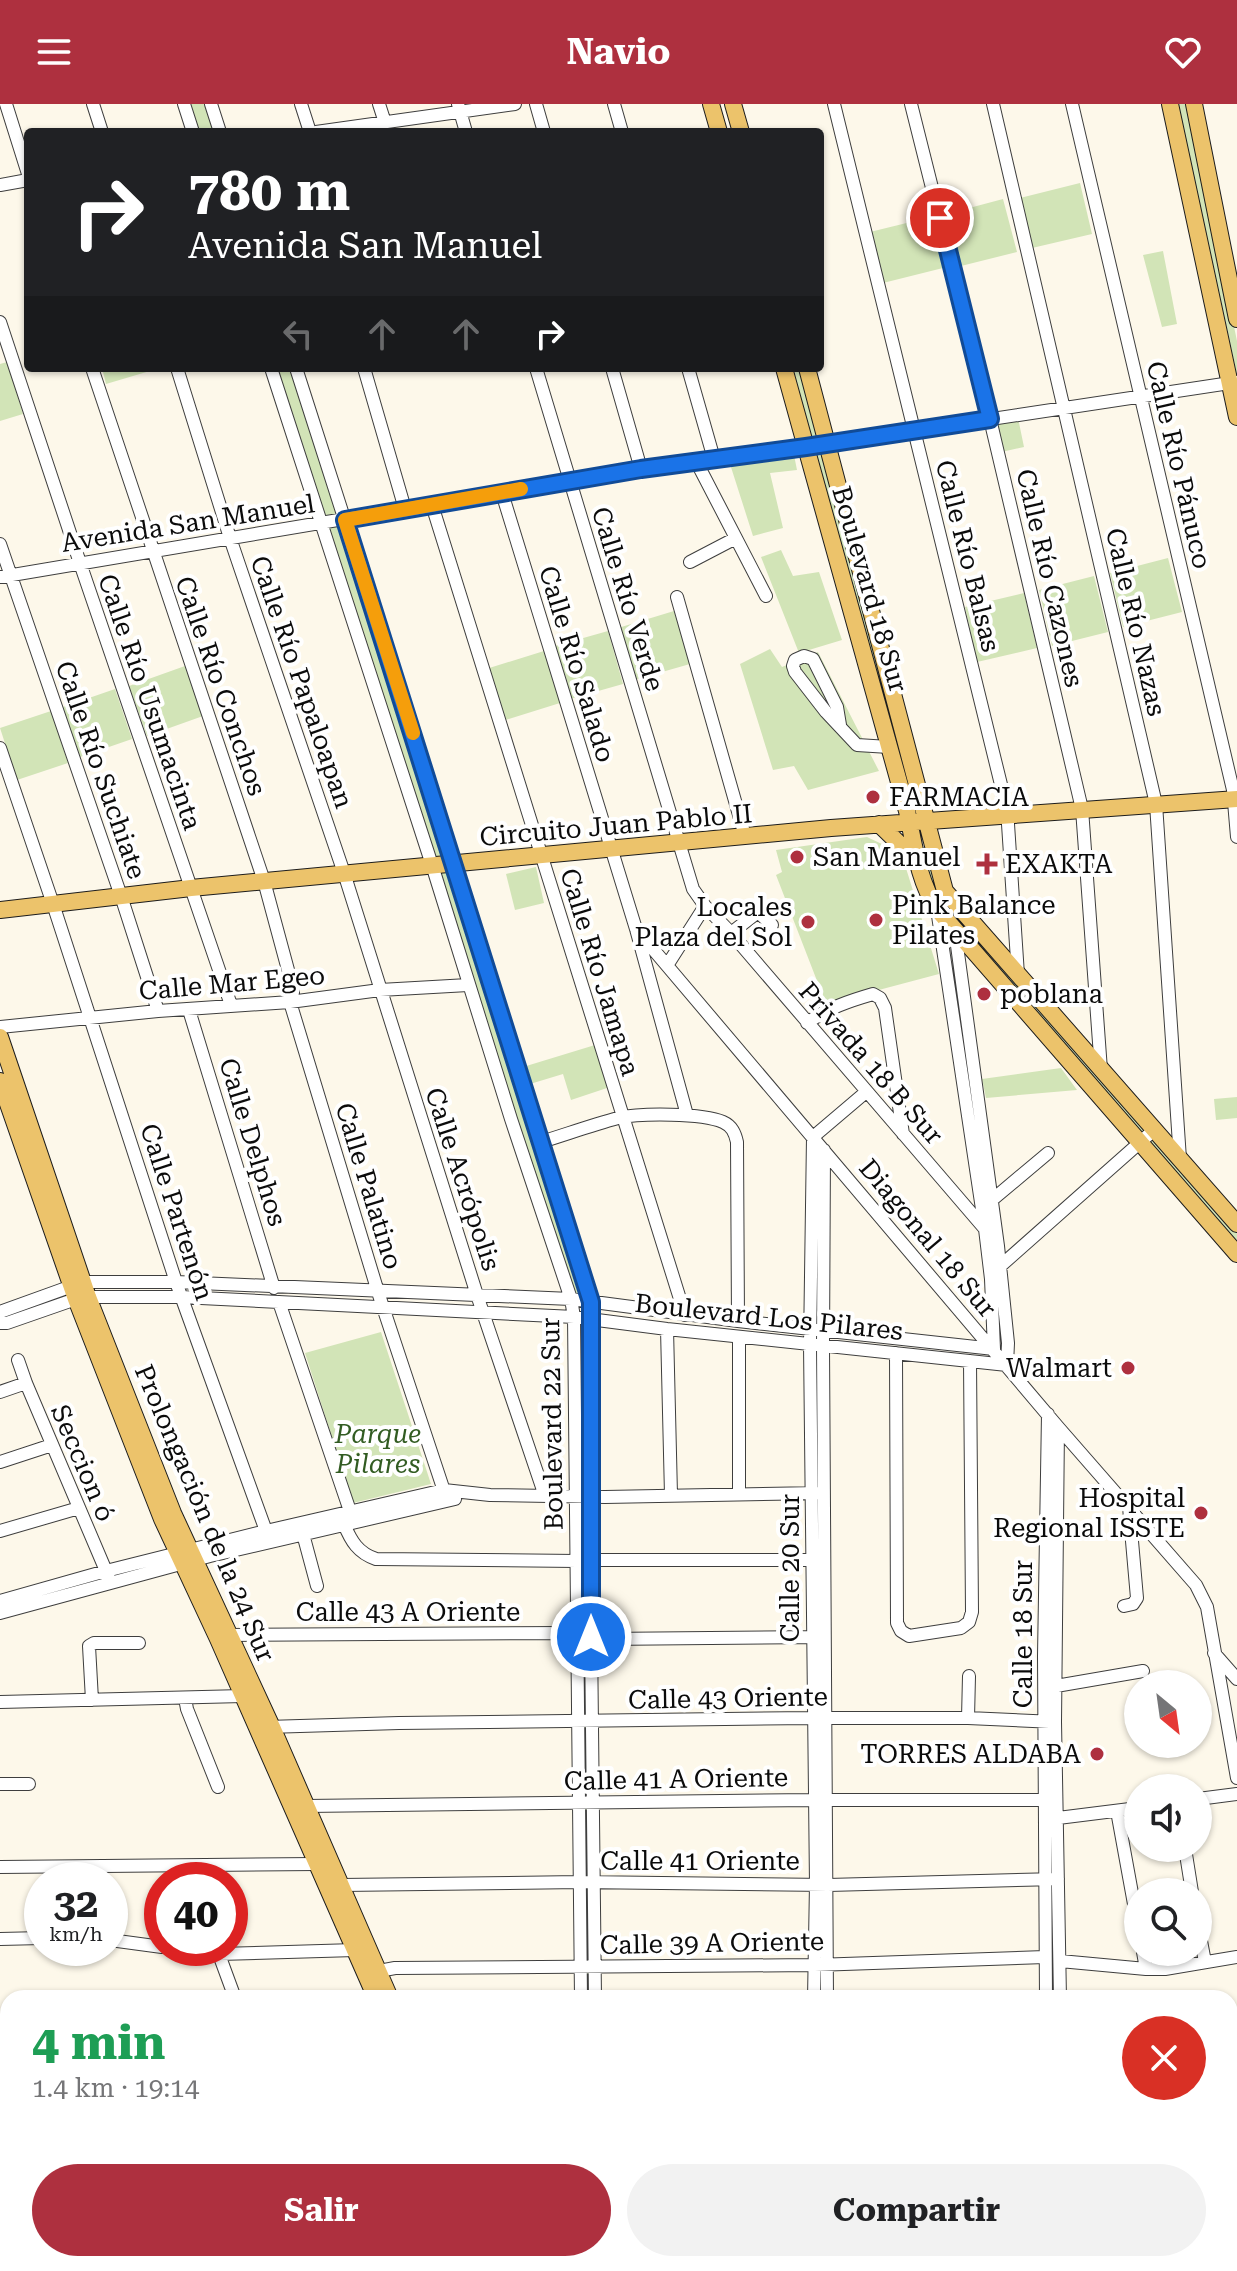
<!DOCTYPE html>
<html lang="es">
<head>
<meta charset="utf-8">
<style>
	body { margin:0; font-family:"Roboto Serif",serif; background:#f2f2f2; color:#202124; height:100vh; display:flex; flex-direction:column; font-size:30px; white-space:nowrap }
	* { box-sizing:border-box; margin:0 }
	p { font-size:26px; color:#757577 }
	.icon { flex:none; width:44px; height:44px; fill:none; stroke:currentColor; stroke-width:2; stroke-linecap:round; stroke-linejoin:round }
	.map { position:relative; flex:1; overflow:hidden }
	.side { position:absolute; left:0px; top:1886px; width:1238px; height:282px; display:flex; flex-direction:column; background:#fff; border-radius:24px 24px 0 0; box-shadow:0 2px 6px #0004 }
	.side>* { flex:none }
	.guide { position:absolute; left:24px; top:24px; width:800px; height:244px; border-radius:8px; box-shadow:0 2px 6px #0004; background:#202124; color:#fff; overflow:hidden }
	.needle { width:52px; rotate:151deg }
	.fabs { position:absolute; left:1124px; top:1566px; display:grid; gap:16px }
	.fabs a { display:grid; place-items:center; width:88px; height:88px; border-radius:50%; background:#fff; box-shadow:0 2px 6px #0004; font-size:40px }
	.speed { position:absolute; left:24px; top:1758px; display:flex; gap:16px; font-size:40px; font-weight:700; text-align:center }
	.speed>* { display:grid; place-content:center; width:104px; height:104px; border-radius:50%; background:#fff; box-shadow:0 2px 6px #0004; line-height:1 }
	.speed small { font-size:20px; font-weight:400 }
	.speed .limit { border:12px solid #d22; background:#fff; color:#111 }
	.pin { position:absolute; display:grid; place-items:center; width:68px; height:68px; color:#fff; margin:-34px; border:4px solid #fff; border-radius:50%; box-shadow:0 2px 8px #0007 }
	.me { position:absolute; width:88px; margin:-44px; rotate:0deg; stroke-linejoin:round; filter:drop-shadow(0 0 6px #0008) }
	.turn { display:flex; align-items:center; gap:28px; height:168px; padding:0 32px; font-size:36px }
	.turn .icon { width:104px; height:104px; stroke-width:2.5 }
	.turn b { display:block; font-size:56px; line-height:68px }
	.lanes { display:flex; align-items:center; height:76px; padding:0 32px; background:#0003; justify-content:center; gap:40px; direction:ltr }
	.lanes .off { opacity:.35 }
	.round { display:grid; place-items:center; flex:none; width:84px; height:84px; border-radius:42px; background:#f2f2f2 }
	.summary { display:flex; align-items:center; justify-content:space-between; height:136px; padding:0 32px }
	h1 { font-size:48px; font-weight:700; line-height:60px; color:#1e9e55 }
	.action { display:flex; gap:16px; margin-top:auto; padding:16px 32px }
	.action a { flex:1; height:92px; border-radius:48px; background:#ae303f; color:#fff; font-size:32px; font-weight:700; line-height:92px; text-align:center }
	.action a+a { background:#f2f2f2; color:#202124 }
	header { display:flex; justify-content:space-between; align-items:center; height:104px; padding:0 32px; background:#ae303f; color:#fff; font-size:36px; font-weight:700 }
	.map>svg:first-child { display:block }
</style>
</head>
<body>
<header><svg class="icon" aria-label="menu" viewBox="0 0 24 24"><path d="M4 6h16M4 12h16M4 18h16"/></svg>Navio<svg class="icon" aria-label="heart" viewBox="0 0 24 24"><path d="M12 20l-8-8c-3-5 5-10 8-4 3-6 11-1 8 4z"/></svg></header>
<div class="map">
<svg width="1237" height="2167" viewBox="0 0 1237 2167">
	<rect width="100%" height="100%" fill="#fdf8ea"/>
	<!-- green -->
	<path fill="#d2e4b7" d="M184,0H211L220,28H193Z
		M1178,0H1188L1237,237V271Z
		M1080,79L1092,130L1032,144L1020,94Z
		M1003,95L1017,148L957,163L943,111Z
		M931,113L943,164L883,179L870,128Z
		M1163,147L1177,220L1162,223L1143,151Z
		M7,258L23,310L0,317V260Z
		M102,264H160L106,280Z
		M271,264H296L453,754L431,756Z
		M784,264H807L925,706L907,707Z
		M1018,314L1024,343L997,349L991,319Z
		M794,351L797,366L770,369L783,424L753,432L730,360Z
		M781,446L793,472L819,468L842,536L799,549L761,453Z
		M1168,454L1182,508L1123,523L1110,469Z
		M1094,472L1108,528L1052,542L1039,486Z
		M1024,489L1037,544L977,558L965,503Z
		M674,507L690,560L634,576L618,524Z
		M608,527L623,580L570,595L555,542Z
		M770,545L782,563L818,548L879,667L808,686L794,662L773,666L740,560Z
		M544,547L560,599L502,617L486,565Z
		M185,562L203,612L147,632L129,582Z
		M115,585L132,635L80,653L63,603Z
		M51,607L68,659L17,676L0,624Z
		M867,733L884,741L905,761L939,870L826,900L776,771L782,768L776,746Z
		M918,736L941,791L1149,1024L1139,1032L934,794Z
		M536,763L544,799L515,806L506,770Z
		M439,766H450L586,1194L572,1190Z
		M595,941L610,983L571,996L563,970L530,980L523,963Z
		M1061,964L1077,986L986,994L982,975Z
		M1237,993V1014L1216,1016L1214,995Z
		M1155,1030L1237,1123V1141L1144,1040Z
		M577,1216L589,1217L591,1894H584Z
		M381,1228L431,1380L353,1399L305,1249Z"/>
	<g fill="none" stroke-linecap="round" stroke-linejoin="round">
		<!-- minor casing -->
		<g stroke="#3e3e3e" stroke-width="14">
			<path id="minor" d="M6,0L28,70
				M93,0L102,28
				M184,0L193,28
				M211,0L220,28
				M301,0L310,28
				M379,0L388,28
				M458,0L466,28
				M536,0L544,28
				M614,0L622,28
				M834,0L1007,705L1018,871
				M911,0L990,315L1082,705L1101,966
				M993,0L1156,700L1180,1055
				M1072,0L1233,686L1237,733
				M316,28L515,0
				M0,81L28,76
				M0,218L80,459L231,901
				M92,264L264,777L291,877L293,888L290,898L378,1188L447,1396
				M177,264L230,434L344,769L477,1191L545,1392
				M271,264L432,761L511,1015L571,1195L574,1213L581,1894
				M296,264L453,754L591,1198V1533L595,1894
				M364,264L405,405
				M536,264L693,785L705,802L731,829L985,1125
				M612,264L641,365
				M688,264L714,355
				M696,357L766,492
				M502,389L636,825L687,1011
				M432,401L685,1211
				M0,440L121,792L158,907
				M690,458L736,434
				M0,473L641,365L806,343L1237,278
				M677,493L745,732
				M840,621L837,603L813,555L804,552L795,556L793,562L795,568L826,608L857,641L889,643
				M0,644L53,800L176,1178L266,1427
				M937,805L985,1125L991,1175L994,1245
				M636,825L1058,1323L1196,1481L1207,1503L1237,1674
				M955,827L998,1142L1008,1239L1007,1261
				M731,829L758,808L772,821
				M668,860L705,802
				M189,906L274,1184
				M807,919C828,904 849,897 873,890L880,894L885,904L903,1030
				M0,923L158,907L290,898L380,886L468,881
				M541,1038C567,1030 592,1021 618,1014C641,1009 702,1009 723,1018C732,1022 735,1029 737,1038L738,1217
				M824,1046L823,1242L827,1894
				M992,1096L1048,1049
				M997,1165L1154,1026
				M279,1198L350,1407
				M0,1208L83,1178H176L571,1195L738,1217L994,1245
				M0,1219H7L76,1195L88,1193H181L574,1213L667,1225L1007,1261
				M667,1225L671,1391
				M896,1249L897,1519L901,1527L909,1532L961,1524L969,1518L972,1508L970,1257
				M18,1256L26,1279L109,1474
				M0,1288L26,1279
				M1058,1323L1055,1618L1060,1894
				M0,1358L52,1341
				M739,1390V1233
				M344,1420C351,1437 358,1449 376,1455L577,1457
				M0,1427L79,1404
				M303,1430L317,1482
				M591,1456H812
				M0,1497L106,1467L266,1427L444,1386L490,1391L605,1393L819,1389
				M1124,1502L1133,1500L1137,1494L1129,1403
				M0,1509L210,1452L455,1395
				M230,1531L567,1529L602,1535L818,1533
				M1214,1549L1237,1575
				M1056,1582L1143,1567
				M185,1594L187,1605L218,1683
				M92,1596L89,1542L94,1539H139
				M0,1598L243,1592
				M968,1614L969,1572
				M267,1623L399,1619L813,1614H968L1055,1618
				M0,1680H29
				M1198,1695L1237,1690
				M306,1702L814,1696H1046
				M1117,1707L1138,1822
				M1058,1714L1138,1704
				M1185,1744L1192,1788
				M0,1763L317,1760
				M334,1783L341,1781L580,1778L828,1781L1058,1775
				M1198,1821L1205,1858
				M0,1835L42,1834
				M110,1836L162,1843
				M172,1844L219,1850L355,1846
				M217,1845L235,1894
				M1143,1848L1146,1865
				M1060,1857L1146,1865H1165L1237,1853
				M379,1867L395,1864L815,1861L1045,1853
				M814,1894L816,1780L810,1241L813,1033L866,988
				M1046,1894L1044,1552L1048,1310
				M0,1932H8
				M0,2013H8
				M1230,2044H1237
				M0,2095H8
				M1230,2123H1237
				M326,2160L329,2167
				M405,2160L408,2167
				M581,2160V2167
				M594,2160L595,2167
				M815,2160V2167
				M830,2160V2167
				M1048,2160V2167
				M1061,2160V2167"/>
		</g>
		<!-- major casing -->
		<g stroke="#1c1c1c" stroke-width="18">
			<path id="major" d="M711,0L719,28
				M733,0L741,28
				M1170,0L1237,313
				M1194,0L1237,215
				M784,264L907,707C914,739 918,777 937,805L1237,1150
				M807,264L945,787L1237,1120
				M879,720L918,758
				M0,806L191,784L831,724L1237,695
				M0,933L88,1193L173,1409L272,1623L390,1894
				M0,977L76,1195L162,1415L218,1535L376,1894
				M1230,1939H1237
				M1230,1958H1237
				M492,2160L495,2167
				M505,2160L508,2167
				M247,2167L249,2160
				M268,2167L269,2160"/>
		</g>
		<!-- minor -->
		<use href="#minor" stroke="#fff" stroke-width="12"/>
		<!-- major -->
		<use href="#major" stroke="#ecc36b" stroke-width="16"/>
	</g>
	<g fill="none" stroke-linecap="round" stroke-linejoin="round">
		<!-- route casing -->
		<g stroke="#114b97" stroke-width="20">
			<path id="route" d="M591,1533V1198L345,416L641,365L806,343L990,315L940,114"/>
		</g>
		<!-- route -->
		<use href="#route" stroke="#1a73e8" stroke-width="14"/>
		<!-- slow -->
		<path stroke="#f59e0b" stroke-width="14" d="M413,629L345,416L521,385"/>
	</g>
	<!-- markers -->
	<g fill="#ae303f" stroke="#fff" stroke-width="3">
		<circle cx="873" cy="693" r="8"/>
		<circle cx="797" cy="753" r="8"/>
		<path d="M983 748h8v8h8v8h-8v8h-8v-8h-8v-8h8z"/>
		<circle cx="876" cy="816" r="8"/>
		<circle cx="808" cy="818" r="8"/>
		<circle cx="984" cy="890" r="8"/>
		<circle cx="1128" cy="1264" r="8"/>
		<circle cx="1201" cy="1409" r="8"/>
		<circle cx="1097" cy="1650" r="8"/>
	</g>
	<g text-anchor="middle" stroke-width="8" stroke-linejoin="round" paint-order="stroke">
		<!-- street labels -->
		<g font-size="26" fill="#0b0b0b" stroke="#fff">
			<text transform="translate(1179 361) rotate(77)" y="9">Calle Río Pánuco</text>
			<text transform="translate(188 419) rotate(-9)" y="9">Avenida San Manuel</text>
			<text transform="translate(968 452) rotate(76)" y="9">Calle Río Balsas</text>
			<text transform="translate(1050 474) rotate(77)" y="9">Calle Río Cazones</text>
			<text transform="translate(870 485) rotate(74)" y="9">Boulevard 18 Sur</text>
			<text transform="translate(628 495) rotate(73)" y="9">Calle Río Verde</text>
			<text transform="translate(1136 518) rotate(77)" y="9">Calle Río Nazas</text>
			<text transform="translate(577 560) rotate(73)" y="9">Calle Río Salado</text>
			<text transform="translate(302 578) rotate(71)" y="9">Calle Río Papaloapan</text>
			<text transform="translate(221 582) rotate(71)" y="9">Calle Río Conchos</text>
			<text transform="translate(150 598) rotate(71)" y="9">Calle Río Usumacinta</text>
			<text transform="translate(101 666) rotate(71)" y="9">Calle Río Suchiate</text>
			<text transform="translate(616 721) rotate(-5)" y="9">Circuito Juan Pablo II</text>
			<text transform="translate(600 868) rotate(73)" y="9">Calle Río Jamapa</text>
			<text transform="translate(232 879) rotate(-5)" y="9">Calle Mar Egeo</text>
			<text transform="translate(871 959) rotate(49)" y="9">Privada 18 B Sur</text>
			<text transform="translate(253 1038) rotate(73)" y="9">Calle Delphos</text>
			<text transform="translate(463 1075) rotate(72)" y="9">Calle Acrópolis</text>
			<text transform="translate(369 1082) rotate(73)" y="9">Calle Palatino</text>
			<text transform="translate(177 1108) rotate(72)" y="9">Calle Partenón</text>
			<text transform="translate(928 1134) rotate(50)" y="9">Diagonal 18 Sur</text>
			<text transform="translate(769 1213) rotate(6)" y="9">Boulevard Los Pilares</text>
			<text transform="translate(552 1320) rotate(-91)" y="9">Boulevard 22 Sur</text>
			<text transform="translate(83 1359) rotate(67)" y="9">Seccion ó</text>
			<text transform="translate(205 1409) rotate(67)" y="9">Prolongación de la 24 Sur</text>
			<text transform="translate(790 1464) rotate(-90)" y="9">Calle 20 Sur</text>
			<text x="408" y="1517">Calle 43 A Oriente</text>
			<text transform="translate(1023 1530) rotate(-90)" y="9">Calle 18 Sur</text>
			<text transform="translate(728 1594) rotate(-1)" y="9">Calle 43 Oriente</text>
			<text transform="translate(676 1675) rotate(-1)" y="9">Calle 41 A Oriente</text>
			<text x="700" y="1766">Calle 41 Oriente</text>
			<text transform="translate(712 1839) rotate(-1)" y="9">Calle 39 A Oriente</text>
		</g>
		<!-- poi labels -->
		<g font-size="26" fill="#0b0b0b" stroke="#fff" text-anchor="start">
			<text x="889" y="702">FARMACIA</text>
			<text x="813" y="762">San Manuel</text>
			<text x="1005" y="769">EXAKTA</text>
			<text x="892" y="810">Pink Balance<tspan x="892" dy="30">Pilates</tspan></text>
			<text x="792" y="812" text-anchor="end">Locales<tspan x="792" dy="30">Plaza del Sol</tspan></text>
			<text x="1000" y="899">poblana</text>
			<text x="1112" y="1273" text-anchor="end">Walmart</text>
			<text x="1185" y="1403" text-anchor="end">Hospital<tspan x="1185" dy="30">Regional ISSTE</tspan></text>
			<text x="1081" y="1659" text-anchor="end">TORRES ALDABA</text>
		</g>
		<!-- park labels -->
		<g font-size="26" font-style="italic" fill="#325c22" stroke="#fff">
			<text x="378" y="1339">Parque<tspan x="378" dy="30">Pilares</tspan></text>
		</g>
	</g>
</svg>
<div class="fabs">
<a><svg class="needle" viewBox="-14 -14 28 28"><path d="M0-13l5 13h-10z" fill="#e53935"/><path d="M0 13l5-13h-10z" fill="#757577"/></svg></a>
<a><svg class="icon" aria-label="sound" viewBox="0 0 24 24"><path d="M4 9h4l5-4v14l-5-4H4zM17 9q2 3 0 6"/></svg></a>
<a><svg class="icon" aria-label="search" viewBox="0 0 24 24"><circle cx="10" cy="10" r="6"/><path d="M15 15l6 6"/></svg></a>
</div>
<div class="speed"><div>32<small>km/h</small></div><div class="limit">40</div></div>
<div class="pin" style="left:940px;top:114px;background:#d93025"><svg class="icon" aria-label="arrive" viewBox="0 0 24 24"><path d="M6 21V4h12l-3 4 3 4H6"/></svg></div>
<svg class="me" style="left:591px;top:1533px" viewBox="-20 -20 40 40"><circle r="17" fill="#1a73e8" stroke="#fff" stroke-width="3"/><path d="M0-11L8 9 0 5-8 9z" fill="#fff"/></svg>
<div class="guide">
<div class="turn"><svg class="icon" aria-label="right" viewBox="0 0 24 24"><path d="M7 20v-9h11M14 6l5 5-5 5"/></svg><div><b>780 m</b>Avenida San Manuel</div></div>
<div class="lanes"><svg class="icon off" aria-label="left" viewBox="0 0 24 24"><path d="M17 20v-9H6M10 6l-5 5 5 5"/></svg><svg class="icon off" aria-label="ahead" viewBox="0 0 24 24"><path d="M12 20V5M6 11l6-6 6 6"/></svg><svg class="icon off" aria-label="ahead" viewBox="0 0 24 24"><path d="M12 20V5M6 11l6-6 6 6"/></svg><svg class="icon" aria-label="right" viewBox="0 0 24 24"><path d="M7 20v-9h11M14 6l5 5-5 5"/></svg></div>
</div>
<section class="side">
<div class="summary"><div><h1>4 min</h1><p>1.4 km · 19:14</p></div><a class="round" style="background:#d93025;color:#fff"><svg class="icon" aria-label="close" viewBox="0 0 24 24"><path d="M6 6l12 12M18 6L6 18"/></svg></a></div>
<div class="action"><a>Salir</a><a>Compartir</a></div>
</section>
</div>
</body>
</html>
